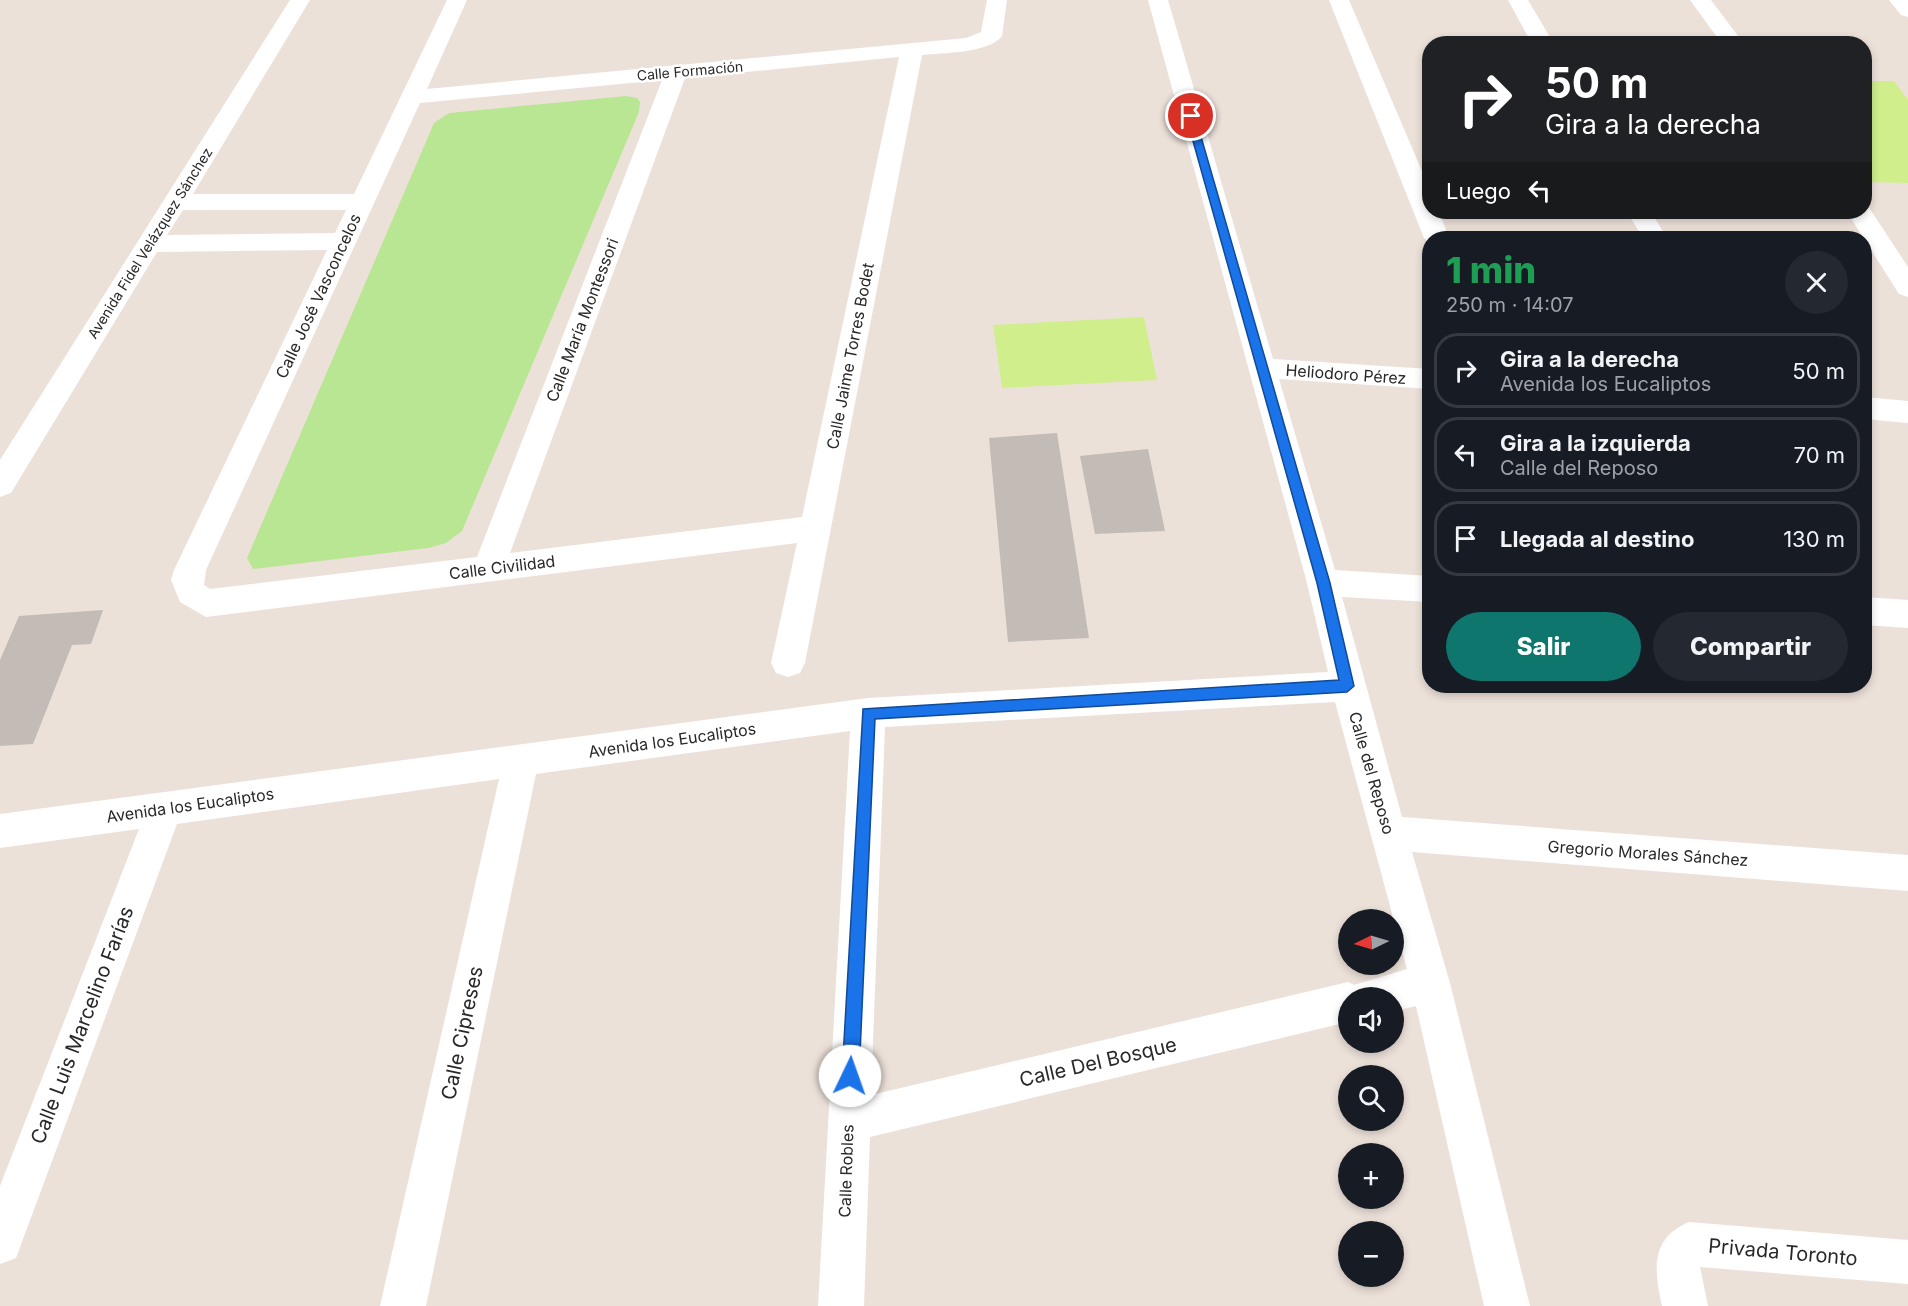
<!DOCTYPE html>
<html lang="es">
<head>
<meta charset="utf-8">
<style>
	body { margin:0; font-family:Inter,sans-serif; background:#242831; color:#f1f3f6; height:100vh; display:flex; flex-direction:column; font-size:22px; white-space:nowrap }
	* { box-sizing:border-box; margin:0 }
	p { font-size:20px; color:#9ea1a6 }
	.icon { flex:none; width:33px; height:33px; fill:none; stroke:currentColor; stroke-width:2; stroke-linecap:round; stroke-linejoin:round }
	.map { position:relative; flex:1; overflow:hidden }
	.panel { position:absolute; left:1422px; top:231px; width:450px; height:462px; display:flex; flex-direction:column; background:#171b24; border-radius:24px; box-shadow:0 3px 9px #0003 }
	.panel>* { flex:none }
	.guide { position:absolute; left:1422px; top:36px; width:450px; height:183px; border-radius:24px; box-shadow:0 3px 9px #0003; background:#202124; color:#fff; overflow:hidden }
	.needle { width:39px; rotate:265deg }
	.tools { position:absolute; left:1338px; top:909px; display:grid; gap:12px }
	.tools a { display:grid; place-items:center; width:66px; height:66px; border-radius:50%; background:#171b24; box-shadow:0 3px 9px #0003; font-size:30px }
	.pin { position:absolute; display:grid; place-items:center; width:51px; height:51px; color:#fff; margin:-26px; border:3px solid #fff; border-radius:50%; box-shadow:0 2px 6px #0007 }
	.me { position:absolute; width:66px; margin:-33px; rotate:3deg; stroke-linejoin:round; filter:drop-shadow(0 0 4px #0008) }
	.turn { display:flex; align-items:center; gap:21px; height:126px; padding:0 24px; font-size:27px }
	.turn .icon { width:78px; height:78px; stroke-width:2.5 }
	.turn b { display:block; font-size:42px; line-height:51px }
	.then { display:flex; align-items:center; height:57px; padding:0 24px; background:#0003; gap:12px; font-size:22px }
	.round { display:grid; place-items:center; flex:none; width:63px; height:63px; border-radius:32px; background:#242831 }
	.overview { display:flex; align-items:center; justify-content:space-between; height:102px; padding:0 24px }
	h1 { font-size:36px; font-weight:800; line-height:45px; color:#1e9e55 }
	.cta { display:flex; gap:12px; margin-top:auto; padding:12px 24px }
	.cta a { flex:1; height:69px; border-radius:36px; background:#0f766e; color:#fff; font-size:24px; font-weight:800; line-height:69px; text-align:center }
	.cta a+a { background:#242831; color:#f1f3f6 }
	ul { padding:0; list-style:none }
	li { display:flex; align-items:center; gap:18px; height:75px; margin:0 12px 9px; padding:0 12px; border:3px solid #363941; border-radius:24px }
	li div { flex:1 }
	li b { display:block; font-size:22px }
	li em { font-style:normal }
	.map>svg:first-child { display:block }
</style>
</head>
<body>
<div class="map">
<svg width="1908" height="1306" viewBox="0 0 1908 1306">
	<rect width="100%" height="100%" fill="#ece1d9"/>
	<!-- green -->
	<path fill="#b9e692" d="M626,96L637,98L640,102L639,112L462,531L446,543L428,548L253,569L247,558L434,123L449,113Z"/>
	<!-- pitch -->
	<path fill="#d1ee8c" d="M1865,81H1894L1908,100V183L1865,182Z
		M1144,317L1157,380L1002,388L993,325Z"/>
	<!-- building -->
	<path fill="#c3bbb6" d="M1057,433L1089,638L1008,642L989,438Z
		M1148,449L1165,531L1095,534L1080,456Z
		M103,610L91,644L72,645L33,744L0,746V660L19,616Z"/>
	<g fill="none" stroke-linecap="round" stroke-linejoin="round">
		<!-- minor -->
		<path fill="#fff" fill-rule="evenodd" d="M290,0H310L193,194H354L447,0H467L427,89L966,38L981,32L987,0H1007L1002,36C990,53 941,53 922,55L805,663L800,673L788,677L776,673L771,663L797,543L206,617L180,602L171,580L174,570L327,250L157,252L11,493L0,497V460ZM899,57L802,517L510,553L685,78ZM662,80L477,557L210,589L204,585L206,570L420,103ZM183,210H346L335,233L167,235Z
			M1148,0H1168L1273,359L1430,369V389L1279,379L1335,570L1430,576V602L1342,597L1402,817L1908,855V891L1412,852L1450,983L1530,1306H1484L1416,1006L1394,1011V998H1348V1022L870,1137L864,1306H818L850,731L536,774L426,1306H380L499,779L177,824L22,1242L16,1258L0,1264V1186L139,829L0,848V814L868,698L1328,672L1307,583ZM1335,702L1407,969L1354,985L1348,982L871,1095L885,727Z
			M1329,0H1349L1430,190V212H1439L1449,238H1430V244L1424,238Z
			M1508,0H1528L1554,44H1532Z
			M1690,0H1711L1744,44H1722Z
			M1889,0H1908V17L1901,15Z
			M1864,205L1868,206L1908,267V297L1899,294L1847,212H1864Z
			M1627,212H1651L1667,238H1643Z
			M1864,397L1908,401V423L1864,419Z
			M1864,597L1908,600V628L1864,625Z
			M1689,1222L1908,1240V1284L1700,1267L1708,1306H1662C1654,1271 1650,1238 1689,1222Z"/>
	</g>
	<!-- route -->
	<path fill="#1a73e8" stroke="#114b97" stroke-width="1.5" d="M1191,113L1195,116L1330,583L1354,686L1347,692L875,719L859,1076L856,1082L850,1084L844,1082L842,1076L863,709L1339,680L1317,583L1186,116Z"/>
	<g text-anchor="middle" stroke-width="5" stroke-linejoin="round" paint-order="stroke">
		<!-- far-street labels -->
		<g font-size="14" fill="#282828" stroke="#fff">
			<text transform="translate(690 71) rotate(-5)" y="5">Calle Formación</text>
			<text transform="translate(150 243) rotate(-58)" y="5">Avenida Fidel Velázquez Sánchez</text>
		</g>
		<!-- street labels -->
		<g font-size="16" fill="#282828" stroke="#fff">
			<text transform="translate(318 296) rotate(-65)" y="6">Calle José Vasconcelos</text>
			<text transform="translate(582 320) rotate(-69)" y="6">Calle María Montessori</text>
			<text transform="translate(850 356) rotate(-79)" y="6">Calle Jaime Torres Bodet</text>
			<text transform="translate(1346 374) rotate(4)" y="6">Heliodoro Pérez</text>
			<text transform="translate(502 567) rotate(-7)" y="6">Calle Civilidad</text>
			<text transform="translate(672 740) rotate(-8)" y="6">Avenida los Eucaliptos</text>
			<text transform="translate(1372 773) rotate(74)" y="6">Calle del Reposo</text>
			<text transform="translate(190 805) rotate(-8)" y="6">Avenida los Eucaliptos</text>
			<text transform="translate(1648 853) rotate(4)" y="6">Gregorio Morales Sánchez</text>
			<text transform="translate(846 1171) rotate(-88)" y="6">Calle Robles</text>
		</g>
		<!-- near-street labels -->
		<g font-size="20" fill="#282828" stroke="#fff">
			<text transform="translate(82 1025) rotate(-69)" y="7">Calle Luis Marcelino Farías</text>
			<text transform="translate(462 1033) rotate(-78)" y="7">Calle Cipreses</text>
			<text transform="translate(1098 1062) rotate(-13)" y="7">Calle Del Bosque</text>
			<text transform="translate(1783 1252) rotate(5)" y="7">Privada Toronto</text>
		</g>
	</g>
</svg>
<div class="tools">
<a><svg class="needle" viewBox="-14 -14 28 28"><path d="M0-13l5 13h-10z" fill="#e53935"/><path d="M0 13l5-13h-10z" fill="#9ea1a6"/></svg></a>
<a><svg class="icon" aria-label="sound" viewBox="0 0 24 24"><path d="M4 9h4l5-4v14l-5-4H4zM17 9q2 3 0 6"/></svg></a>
<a><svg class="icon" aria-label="search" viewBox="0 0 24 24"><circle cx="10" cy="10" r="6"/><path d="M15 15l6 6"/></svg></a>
<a>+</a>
<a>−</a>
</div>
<div class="pin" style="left:1191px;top:116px;background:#d93025"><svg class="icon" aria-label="arrive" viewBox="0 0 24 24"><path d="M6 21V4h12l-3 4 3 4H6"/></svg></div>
<svg class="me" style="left:850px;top:1076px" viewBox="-20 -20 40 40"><circle r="19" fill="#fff"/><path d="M0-13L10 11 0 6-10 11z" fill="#1a73e8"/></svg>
<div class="guide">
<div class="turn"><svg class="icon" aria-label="right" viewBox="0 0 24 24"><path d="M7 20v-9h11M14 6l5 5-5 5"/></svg><div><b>50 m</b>Gira a la derecha</div></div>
<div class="then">Luego<svg class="icon" aria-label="left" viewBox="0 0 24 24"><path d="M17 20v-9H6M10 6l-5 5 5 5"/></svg></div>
</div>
<section class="panel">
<div class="overview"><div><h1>1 min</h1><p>250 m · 14:07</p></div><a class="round"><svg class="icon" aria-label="close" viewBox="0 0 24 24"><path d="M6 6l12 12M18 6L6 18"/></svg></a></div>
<ul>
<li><svg class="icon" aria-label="right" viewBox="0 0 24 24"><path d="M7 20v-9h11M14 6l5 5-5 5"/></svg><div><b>Gira a la derecha</b><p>Avenida los Eucaliptos</p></div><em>50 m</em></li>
<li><svg class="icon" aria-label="left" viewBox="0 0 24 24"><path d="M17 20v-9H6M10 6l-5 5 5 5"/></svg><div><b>Gira a la izquierda</b><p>Calle del Reposo</p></div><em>70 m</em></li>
<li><svg class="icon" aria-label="arrive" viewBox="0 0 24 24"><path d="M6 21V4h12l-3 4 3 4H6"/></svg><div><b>Llegada al destino</b></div><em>130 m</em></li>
</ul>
<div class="cta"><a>Salir</a><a>Compartir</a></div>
</section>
</div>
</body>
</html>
